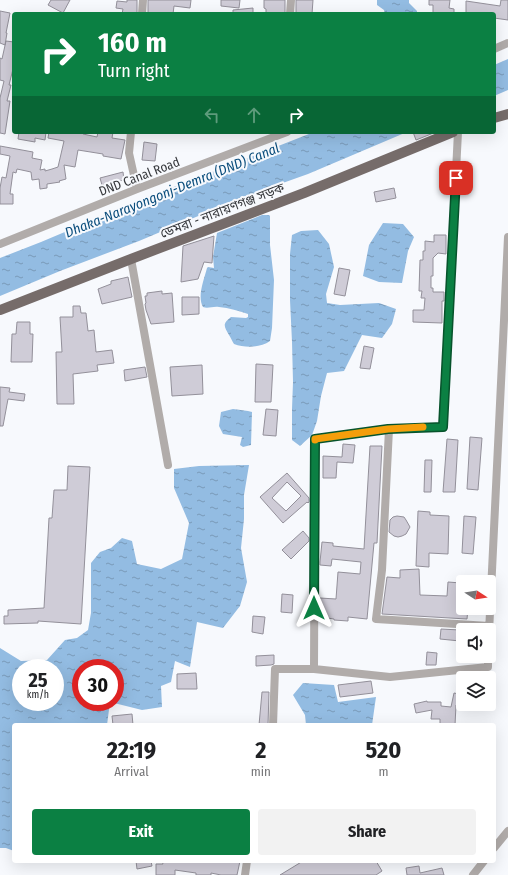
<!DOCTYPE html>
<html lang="en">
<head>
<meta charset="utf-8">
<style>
	body { margin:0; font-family:"Fira Sans Condensed","Noto Sans Bengali",sans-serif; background:#f2f2f2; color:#202124; height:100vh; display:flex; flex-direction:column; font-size:15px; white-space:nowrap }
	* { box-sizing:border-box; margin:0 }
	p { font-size:13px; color:#757577 }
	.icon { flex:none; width:22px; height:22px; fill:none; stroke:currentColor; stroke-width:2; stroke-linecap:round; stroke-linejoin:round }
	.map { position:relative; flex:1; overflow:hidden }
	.drawer { position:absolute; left:12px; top:723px; width:484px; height:140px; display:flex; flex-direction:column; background:#fff; border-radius:4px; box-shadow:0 4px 16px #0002 }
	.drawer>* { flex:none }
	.top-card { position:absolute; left:12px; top:12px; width:484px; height:122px; border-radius:4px; box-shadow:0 4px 16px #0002; background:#0b8043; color:#fff; overflow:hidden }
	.needle { width:26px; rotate:102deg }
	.buttons { position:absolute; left:456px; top:575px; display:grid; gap:8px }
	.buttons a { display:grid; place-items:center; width:40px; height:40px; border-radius:4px; background:#fff; box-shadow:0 4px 16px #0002; font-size:20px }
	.speed { position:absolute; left:12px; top:659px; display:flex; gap:8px; font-size:20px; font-weight:700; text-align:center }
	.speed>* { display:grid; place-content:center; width:52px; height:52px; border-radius:50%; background:#fff; box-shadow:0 4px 16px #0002; line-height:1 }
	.speed small { font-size:10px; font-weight:400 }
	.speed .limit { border:6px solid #d22; background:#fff; color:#111 }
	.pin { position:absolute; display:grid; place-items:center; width:34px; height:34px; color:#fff; margin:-17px; border-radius:8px; box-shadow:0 2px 6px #0006 }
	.me { position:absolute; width:44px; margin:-22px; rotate:0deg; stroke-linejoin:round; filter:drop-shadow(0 0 3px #0008) }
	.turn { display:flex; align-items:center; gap:14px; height:84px; padding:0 20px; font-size:18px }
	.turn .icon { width:52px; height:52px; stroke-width:2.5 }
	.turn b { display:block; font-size:28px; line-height:34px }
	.lanes { display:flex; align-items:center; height:38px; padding:0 20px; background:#0003; justify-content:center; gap:20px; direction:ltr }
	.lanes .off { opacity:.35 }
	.eta { display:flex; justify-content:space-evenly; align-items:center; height:68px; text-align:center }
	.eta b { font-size:24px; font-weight:700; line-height:28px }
	.primary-button { display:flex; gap:8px; margin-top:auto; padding:8px 20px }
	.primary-button a { flex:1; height:46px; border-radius:4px; background:#0b8043; color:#fff; font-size:16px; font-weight:700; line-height:46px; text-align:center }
	.primary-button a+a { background:#f2f2f2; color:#202124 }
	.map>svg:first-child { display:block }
</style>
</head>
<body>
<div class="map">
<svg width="508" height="875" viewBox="0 0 508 875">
	<defs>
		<pattern id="water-ripples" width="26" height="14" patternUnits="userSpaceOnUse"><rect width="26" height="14" fill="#93bce2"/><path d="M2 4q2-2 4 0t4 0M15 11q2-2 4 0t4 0" fill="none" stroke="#799ab8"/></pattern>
	</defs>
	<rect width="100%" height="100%" fill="#f7f9fd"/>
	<!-- water -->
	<path fill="url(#water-ripples)" fill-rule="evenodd" d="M377,0H409V3L417,11V14H385L384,10L377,5Z
		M508,59V90L494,96V65Z
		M314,132H407L308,174L241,198L139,241L60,271L0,296V258L41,242L148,197Z
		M262,215H269L270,216V245L274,280L272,328L270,341C260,348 245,348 234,344C232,341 231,338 229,335C224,326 222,324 231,317L246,318L248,317V314C239,311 229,308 219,307C213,306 208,309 203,307C197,296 204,280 207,268L208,267L214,268L213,257L217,233Z
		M383,223L403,224L414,237L408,251L402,283L379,282L363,276L369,245Z
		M318,230L329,244L334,267L326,294L327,303L340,305L379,303L396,309L392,324L382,338L362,335L344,371L327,373L321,396L317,421L312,435L300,446L292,440V409L293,382L292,342L290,300V254L292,235L301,231Z
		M233,409L248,411L252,412L251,445L243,447L240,445L242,437L223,434L219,426L221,412Z
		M249,465L244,495V519L241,548L247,582L240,606L223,628L197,622L190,667L175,661L171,682L161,686L162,707L142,710L110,702L107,725H14V851L6,848H0V648L21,661L47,660L65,640L77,638L88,630L91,613V563L100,552L111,548L122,538L132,541L137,564L161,569L182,559L189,523L174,488V469L199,466ZM21,668H55V702H21ZM81,668H115V702H81Z
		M303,683L334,685L338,702L376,697L372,725H306L305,715L293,695Z"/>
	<!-- building -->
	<path fill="#cfccd7" stroke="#93909a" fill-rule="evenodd" d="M51,0H70L63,13L48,5Z
		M127,0H137V14H122L123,9L116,8L117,1L127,2Z
		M148,0H191L190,8L174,6L173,14H148Z
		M221,0H240L239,8L221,6Z
		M264,0H285V14H266V9L264,8Z
		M296,0H313L312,14L302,13V14H296Z
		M429,0H450L449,8L454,9V14H433V5H429Z
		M501,0H508V20L494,18V14H466V1L500,6Z
		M253,8V14H233V10Z
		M0,11L10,13L6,33H7L5,45L0,43Z
		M6,41L14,42V65L9,85H11L7,101H10L5,134L0,133V98L4,81L0,80V58L2,59Z
		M19,132H46L45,140L35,138V142L18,139Z
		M49,132H84L83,134L97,137L98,132H113L112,138L125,140L121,159L103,156V154L78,150L75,167L64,165L66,179L59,181L60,182L47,184V188L40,189L39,179L32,180L31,172L17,169L16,173L13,172L10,194H13V204H0V188L2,177L6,178L10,156L0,154V146L33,152L32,158L42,160L40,170L45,169V171L52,169L58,167L64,141L48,138Z
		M413,132H436L416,140Z
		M144,142L157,144L155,161L142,160Z
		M123,172L124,180L102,185L100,178Z
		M394,188L396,198L376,202L374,192Z
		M434,235H446V254L438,253L433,258V276H431V288H433V292H444V301H442V323L413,322V310H424L425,298H421L422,291H419L420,260H423V251H425V241L434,242Z
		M214,236L212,263L204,262L198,279L181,282L183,246Z
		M339,268L350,270L345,296L334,294Z
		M128,277L132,297L102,304L98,289L111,284V281Z
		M162,291V294L172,293L174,322L151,324L146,310L145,304L146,303L145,296H147V293Z
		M182,297H199V314L182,315Z
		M73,306H80L81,313H86L88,331L94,330L96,352L112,350L114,363L97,365L98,371L73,374L74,404H57L56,352H62L60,317H73Z
		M17,322H30V334H33L32,362H11L12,334H16Z
		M364,346L374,348L370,369L360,368Z
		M256,364L273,365L271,402H255Z
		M202,365L203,394L172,396L170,367Z
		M145,367L147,377L125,381L124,370Z
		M0,387L10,388L9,392L25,394L24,401L8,399L3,426H0Z
		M266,409L278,410L276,436L263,435Z
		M470,437L482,438L478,490L467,489Z
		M447,439L458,440L455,492H443Z
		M343,444L355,445L353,463L337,462L336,478H323V456L342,457Z
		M370,446H382L377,543H374L367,619L348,617V621L334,620V619L320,617V598L336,599L338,572L360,574L361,562L332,559L331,566L320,565V562L322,542L333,543V546L364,549Z
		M425,460H432L431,492H424Z
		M68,466L90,467L81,624L38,621V623L4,624V616H8V610L44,608L49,518H52L54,490H67Z
		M287,473L309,498V502L308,503L307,502L283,523L260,497ZM287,482L301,496L286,511L272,498Z
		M418,511L430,512V515L449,516L448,554L429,553V567L416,566Z
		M397,516L404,517L406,520L410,527L406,534L402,536L398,537L394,536L389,532L390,520L393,517Z
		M464,516L476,517L473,554L462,553Z
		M303,531L309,538V541L291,559L282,550Z
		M419,569L420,595L447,596L448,582L461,583L460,598L463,599V608H468L467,619L382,614L387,577L400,578V570Z
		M282,594L293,595L292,613L281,612Z
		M253,616L265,617L263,634L252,632Z
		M441,629L460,630V641L440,639Z
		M427,652L437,653L436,665H426Z
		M274,655V664L271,665L256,666V656Z
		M196,673L197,689H177V674Z
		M371,681L373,693L340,697L338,685Z
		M262,692H269L268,725H259Z
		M454,693L463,695L461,706L456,705L455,725H440V719H431L432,710L416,713L414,704L427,701V702H441V706L451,707Z
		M132,714L133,725H113L112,716Z
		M136,861H151L152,866L137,869Z
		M162,861H240L237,875H221L211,873V875H196V873L175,870V875H156V864H163Z
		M303,861H376L382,871L376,875H280Z
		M419,866L420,873L442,868L444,875H407L406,868Z"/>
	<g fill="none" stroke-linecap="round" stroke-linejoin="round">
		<!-- minor -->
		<path stroke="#b1acaa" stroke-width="8" d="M142,14L143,0
			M290,14L291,0
			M494,49L508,43
			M131,132L129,153L137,189
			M458,132L443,427L389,429L382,570L376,619L489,626
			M0,244L137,189L287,132
			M131,259L168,465
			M489,633L508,237
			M314,669L315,439L389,429
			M273,725L275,669H314L390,677L488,667V656
			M494,848L508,831
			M245,875L247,861
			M473,875L484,861"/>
		<!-- major -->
		<path stroke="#766c6a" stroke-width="10" d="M494,118L508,114
			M0,310L131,259L304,193L453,132"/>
	</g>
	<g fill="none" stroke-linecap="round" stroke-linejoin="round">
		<!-- route casing -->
		<g stroke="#07532c" stroke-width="10">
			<path id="route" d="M314,608L315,439L388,429L443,427L456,178"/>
		</g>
		<!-- route -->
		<use href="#route" stroke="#0b8043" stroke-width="7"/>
		<!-- slow -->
		<path stroke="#f59e0b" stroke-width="7" d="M315,440V439L388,429L423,427"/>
	</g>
	<g text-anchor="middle" stroke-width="4" stroke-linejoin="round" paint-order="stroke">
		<!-- street labels -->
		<g font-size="13" fill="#35373b" stroke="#f7f9fd">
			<text transform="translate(139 176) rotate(-21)" y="5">DND Canal Road</text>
			<text transform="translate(222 210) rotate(-21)" y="5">ডেমরা - নারায়ণগঞ্জ সড়ক</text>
		</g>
		<!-- water labels -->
		<g font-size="14" font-style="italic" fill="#0a4d7c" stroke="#f7f9fd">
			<text transform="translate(172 190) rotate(-22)" y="5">Dhaka-Narayongonj-Demra (DND) Canal</text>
		</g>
	</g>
</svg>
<div class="buttons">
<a><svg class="needle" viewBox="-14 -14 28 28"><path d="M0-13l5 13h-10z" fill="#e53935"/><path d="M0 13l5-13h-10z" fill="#757577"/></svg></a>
<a><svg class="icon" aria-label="sound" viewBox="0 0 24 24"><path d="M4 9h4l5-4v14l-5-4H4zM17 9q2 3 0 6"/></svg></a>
<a><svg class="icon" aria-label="layers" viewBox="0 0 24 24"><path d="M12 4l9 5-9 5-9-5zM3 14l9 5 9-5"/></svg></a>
</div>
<div class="speed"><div>25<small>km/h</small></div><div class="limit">30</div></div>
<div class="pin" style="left:456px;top:178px;background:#d93025"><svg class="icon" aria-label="arrive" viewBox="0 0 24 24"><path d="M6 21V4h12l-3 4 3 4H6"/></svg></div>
<svg class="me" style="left:314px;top:608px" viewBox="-20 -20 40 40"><path d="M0-17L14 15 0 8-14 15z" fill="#0b8043" stroke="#fff" stroke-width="4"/></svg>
<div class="top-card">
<div class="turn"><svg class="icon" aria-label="right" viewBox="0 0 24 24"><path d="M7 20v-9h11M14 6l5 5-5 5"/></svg><div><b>160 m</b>Turn right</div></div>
<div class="lanes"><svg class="icon off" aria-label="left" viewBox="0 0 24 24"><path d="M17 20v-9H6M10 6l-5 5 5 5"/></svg><svg class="icon off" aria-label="ahead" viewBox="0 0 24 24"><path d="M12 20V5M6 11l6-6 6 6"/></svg><svg class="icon" aria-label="right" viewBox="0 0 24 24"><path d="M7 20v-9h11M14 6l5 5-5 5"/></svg></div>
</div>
<section class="drawer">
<div class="eta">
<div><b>22:19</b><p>Arrival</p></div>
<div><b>2</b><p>min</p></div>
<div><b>520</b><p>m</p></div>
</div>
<div class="primary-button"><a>Exit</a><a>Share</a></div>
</section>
</div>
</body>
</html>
